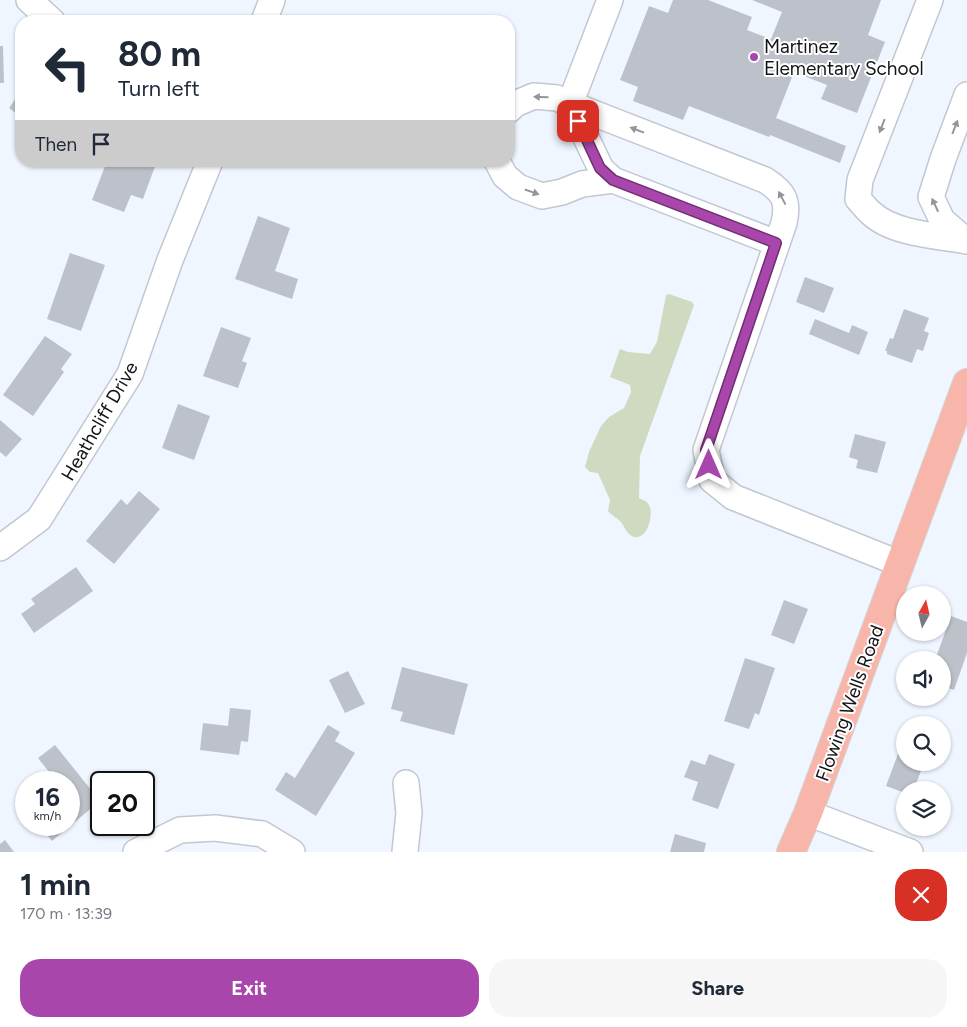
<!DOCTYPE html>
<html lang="en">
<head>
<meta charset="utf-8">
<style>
	body { margin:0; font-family:Figtree,sans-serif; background:#f6f6f7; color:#1f2937; height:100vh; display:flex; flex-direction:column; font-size:19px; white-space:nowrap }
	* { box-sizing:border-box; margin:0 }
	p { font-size:16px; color:#747a83 }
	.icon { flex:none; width:28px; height:28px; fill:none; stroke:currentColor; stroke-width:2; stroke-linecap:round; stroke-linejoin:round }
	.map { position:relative; height:852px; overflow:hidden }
	.sheet { display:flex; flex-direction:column; background:#fff; flex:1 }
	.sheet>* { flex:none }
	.guide { position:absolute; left:15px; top:15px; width:500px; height:152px; border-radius:20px; box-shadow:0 1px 4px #0004; background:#fff; color:#1f2937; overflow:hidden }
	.needle { width:32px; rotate:8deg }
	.tools { position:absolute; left:896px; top:586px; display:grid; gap:10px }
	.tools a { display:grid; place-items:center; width:55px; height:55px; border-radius:50%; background:#fff; box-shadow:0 1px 4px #0004; font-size:25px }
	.speed { position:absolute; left:15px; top:771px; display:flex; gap:10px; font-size:25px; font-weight:700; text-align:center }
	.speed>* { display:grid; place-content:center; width:65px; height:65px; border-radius:50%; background:#fff; box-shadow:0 1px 4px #0004; line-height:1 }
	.speed small { font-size:12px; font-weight:400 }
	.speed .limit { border:2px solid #111; border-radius:8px; background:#fff; color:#111 }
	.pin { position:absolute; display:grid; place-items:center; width:42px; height:42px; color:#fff; margin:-21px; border-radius:10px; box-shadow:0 2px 8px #0006 }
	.me { position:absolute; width:55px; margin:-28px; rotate:0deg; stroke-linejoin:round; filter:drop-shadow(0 0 4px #0008) }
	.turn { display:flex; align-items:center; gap:18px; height:105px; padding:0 20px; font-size:22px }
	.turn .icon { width:65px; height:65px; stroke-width:2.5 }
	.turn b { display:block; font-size:35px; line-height:42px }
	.then { display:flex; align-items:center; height:48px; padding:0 20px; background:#0003; gap:10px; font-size:19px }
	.round { display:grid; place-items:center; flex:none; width:52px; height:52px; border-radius:20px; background:#f6f6f7 }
	.summary { display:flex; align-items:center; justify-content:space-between; height:85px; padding:0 20px }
	h1 { font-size:30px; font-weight:700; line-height:38px }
	.primary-button { display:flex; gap:10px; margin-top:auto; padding:10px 20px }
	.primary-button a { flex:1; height:58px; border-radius:20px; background:#a946ac; color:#fff; font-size:20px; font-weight:700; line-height:58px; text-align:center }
	.primary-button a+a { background:#f6f6f7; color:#1f2937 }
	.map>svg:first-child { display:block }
</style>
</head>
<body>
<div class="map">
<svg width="967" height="852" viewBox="0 0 967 852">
	<rect width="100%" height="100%" fill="#f0f6ff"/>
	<!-- green -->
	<path fill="#cfdac0" d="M669,294L692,302L694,305L640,456L639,498C643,500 647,501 649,505C655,516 645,547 629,534C625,530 624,525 620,521C616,517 612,516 608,511L610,500L598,473L590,472L585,467L589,452L601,426L609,417L624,408L631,392L630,385L610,377L620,349L628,352L650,354L657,342L666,295Z"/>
	<!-- building -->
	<path fill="#bdc2ca" d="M673,0H708L752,17L747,30L771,39L782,12L752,0H881L868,35L885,42L857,113L821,99L827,85L794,72L776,118L846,146L840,163L770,135L769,137L689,106L683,120L633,101L638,87L620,80L649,6L668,13Z
		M0,46H3L4,83H0Z
		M21,91V117L9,108Z
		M107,161H157L143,199L131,195L124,212L92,200Z
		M258,216L290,228L275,271L298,279L292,299L235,279Z
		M70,253L105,265L81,331L47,319Z
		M805,277L834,288L824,313L796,302Z
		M904,309L929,318L924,331L929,333L923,351L917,349L912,363L887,354V351H885L890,338L893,339Z
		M815,319L849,333L852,325L868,332L859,355L809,334Z
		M221,327L251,338L242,361L247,363L238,388L203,376Z
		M45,336L72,354L61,369L64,372L33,416L3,395Z
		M178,404L210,416L194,460L162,448Z
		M0,420L22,439L6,457L0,452Z
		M855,434L886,442L877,473L856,468L858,460L849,457Z
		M139,491L160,509L114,564L86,541L121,499L127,505Z
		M76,567L93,591L34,633L21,614L35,604L31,599Z
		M784,600L808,609L794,644L771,635Z
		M951,616L967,622V653L954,690L942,686V660H935Z
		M745,658L775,668L759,715L755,713L749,729L724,721Z
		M402,667L468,684L454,735L400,721L403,712L391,709Z
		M348,671L365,704L345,713L329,680Z
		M230,708L251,710L248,742L241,741L239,755L200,750L203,723L228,726Z
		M328,725L340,732L335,741L355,753L316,816L275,790L286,772L295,778Z
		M905,735V762H924L914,790H905V793L886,786Z
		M55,745L100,801L52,841L39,825H69V782H46L53,777L38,758Z
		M709,754L735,764L718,809L692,800L698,782L684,777L691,760L705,765Z
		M675,834L706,843L704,852H670Z
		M5,840L14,852H0V844Z"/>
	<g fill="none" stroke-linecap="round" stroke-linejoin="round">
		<!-- minor casing -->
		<g stroke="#c2c7d0" stroke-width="28">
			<path id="minor" d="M29,0L52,21
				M610,0L570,104L765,180C784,192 789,201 784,223L706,450L712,480L733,497L901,564
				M930,0L860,180L858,199C862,203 866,209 871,213C893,234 939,236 967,241
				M264,21L272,0
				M509,110L515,104L534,96L557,98L570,104L601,169L613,180L776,243
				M497,161L505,176L518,187L542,196L562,192L582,184L613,180
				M966,241L942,220L931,197L943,159L967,95
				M0,548L39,519L130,374L170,260L210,161
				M808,813L910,852
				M136,852L180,830L215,828L262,834L292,852
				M405,852L409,813L406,783"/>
		</g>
		<!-- major casing -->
		<g stroke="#d4d5d5" stroke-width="30">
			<path id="major" d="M791,852L808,813L967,383"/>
		</g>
		<!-- minor -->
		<use href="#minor" stroke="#fff" stroke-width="25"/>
		<!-- major -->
		<use href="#major" stroke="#f8b6ab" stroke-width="28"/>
	</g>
	<!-- one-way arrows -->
	<defs><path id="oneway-solid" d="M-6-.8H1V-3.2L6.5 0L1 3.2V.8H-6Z" transform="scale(1.25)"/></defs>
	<g fill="#949597">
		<use href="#oneway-solid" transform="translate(541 97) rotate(-178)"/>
		<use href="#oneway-solid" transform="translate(882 126) rotate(111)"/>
		<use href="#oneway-solid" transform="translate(955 127) rotate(-69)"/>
		<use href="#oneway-solid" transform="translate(637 130) rotate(-159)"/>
		<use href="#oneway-solid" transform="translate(532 192) rotate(19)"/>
		<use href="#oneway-solid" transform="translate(782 198) rotate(-118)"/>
		<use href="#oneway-solid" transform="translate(935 205) rotate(-115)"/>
	</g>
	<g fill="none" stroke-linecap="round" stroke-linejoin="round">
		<!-- route casing -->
		<g stroke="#6e2e70" stroke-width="12">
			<path id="route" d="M578,121L600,168L613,180L776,243L706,450L709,465"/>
		</g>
		<!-- route -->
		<use href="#route" stroke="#a946ac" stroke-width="9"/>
	</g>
	<!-- markers -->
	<circle fill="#a946ac" stroke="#fff" stroke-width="2" cx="754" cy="57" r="5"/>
	<g text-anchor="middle" stroke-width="4" stroke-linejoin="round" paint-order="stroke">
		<!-- poi labels -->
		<g font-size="19" fill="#121417" stroke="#fff" text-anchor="start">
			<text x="764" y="53">Martinez<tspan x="764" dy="22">Elementary School</tspan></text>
		</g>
		<!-- street labels -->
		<g font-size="19" fill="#121417" stroke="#fff">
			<text transform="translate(99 421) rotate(-60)" y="7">Heathcliff Drive</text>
			<text transform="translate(849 703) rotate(-70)" y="7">Flowing Wells Road</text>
		</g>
	</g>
</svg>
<div class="tools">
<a><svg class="needle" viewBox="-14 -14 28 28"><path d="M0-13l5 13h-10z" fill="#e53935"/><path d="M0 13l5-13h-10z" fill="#747a83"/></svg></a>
<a><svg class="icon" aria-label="sound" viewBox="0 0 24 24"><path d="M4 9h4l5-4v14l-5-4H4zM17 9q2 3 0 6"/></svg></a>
<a><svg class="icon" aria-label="search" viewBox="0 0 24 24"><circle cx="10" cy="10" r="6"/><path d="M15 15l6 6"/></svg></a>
<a><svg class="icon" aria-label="layers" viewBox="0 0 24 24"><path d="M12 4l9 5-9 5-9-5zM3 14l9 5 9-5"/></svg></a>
</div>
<div class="speed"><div>16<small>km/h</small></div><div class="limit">20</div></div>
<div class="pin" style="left:578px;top:121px;background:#d93025"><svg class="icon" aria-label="arrive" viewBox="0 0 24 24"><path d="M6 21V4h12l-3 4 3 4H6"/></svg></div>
<svg class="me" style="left:709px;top:465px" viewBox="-20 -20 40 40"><path d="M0-17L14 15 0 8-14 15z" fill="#a946ac" stroke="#fff" stroke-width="4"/></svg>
<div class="guide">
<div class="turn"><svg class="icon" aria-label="left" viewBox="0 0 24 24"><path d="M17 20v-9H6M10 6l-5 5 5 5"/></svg><div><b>80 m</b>Turn left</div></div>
<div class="then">Then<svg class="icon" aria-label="arrive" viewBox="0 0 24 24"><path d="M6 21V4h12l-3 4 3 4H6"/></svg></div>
</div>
</div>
<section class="sheet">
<div class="summary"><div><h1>1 min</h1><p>170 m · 13:39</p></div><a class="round" style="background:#d93025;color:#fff"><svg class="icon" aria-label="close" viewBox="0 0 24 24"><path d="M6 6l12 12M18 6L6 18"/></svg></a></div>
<div class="primary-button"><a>Exit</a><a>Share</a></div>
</section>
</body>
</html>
